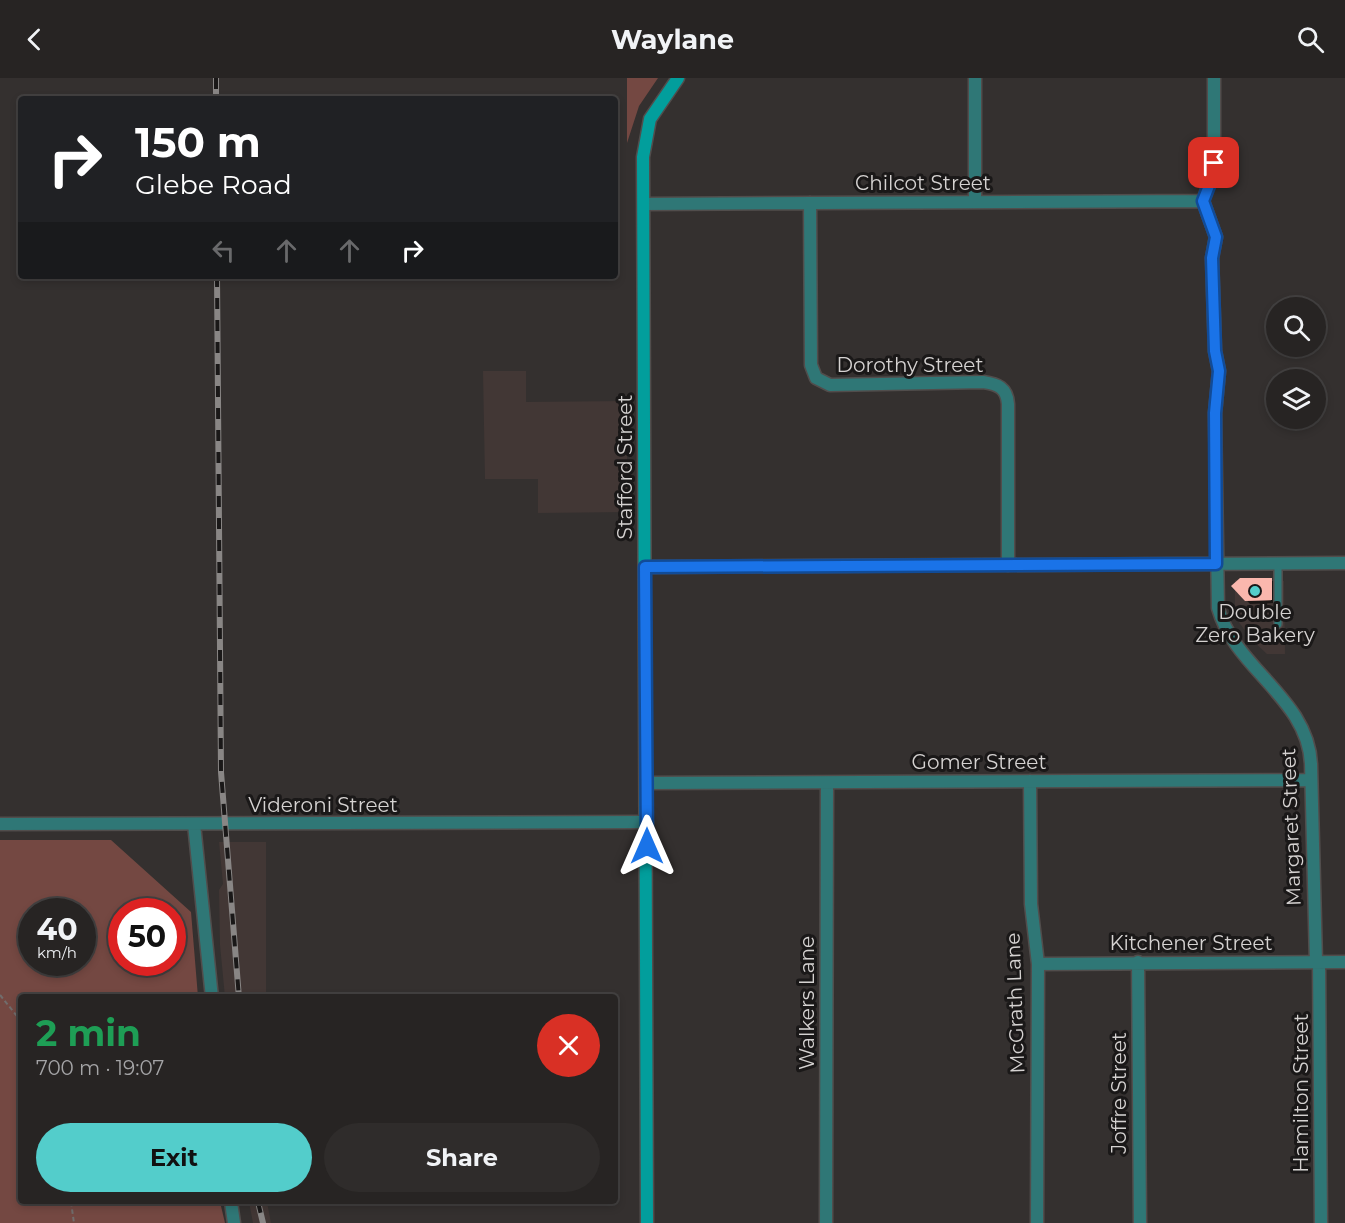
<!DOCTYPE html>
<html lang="en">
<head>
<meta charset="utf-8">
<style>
	body { margin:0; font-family:Montserrat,sans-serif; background:#2f2c2b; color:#f1f3f6; height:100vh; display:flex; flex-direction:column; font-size:22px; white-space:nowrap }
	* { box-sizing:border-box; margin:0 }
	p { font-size:20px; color:#a4a4a6 }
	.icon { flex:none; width:33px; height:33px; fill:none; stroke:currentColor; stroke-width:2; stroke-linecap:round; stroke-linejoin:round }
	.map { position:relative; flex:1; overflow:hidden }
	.drawer { position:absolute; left:18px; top:916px; width:600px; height:210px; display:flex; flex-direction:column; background:#272423; border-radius:6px; box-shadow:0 3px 9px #0003,0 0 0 2px #434141 }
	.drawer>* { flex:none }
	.guide { position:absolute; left:18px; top:18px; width:600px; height:183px; border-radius:6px; box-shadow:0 3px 9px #0003,0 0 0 2px #434141; background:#202124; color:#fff; overflow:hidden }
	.controls { position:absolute; left:1266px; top:219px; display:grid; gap:12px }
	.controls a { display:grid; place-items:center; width:60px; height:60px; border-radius:50%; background:#272423; box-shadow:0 3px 9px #0003,0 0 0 2px #434141; font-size:30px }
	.speed { position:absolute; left:18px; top:820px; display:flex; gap:12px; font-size:30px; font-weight:700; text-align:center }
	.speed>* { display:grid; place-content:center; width:78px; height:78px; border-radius:50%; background:#272423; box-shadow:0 3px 9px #0003,0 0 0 2px #434141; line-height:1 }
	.speed small { font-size:15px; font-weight:400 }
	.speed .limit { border:9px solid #d22; background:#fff; color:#111 }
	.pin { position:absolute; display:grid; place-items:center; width:51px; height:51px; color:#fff; margin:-26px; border-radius:12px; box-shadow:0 3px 9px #0006 }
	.me { position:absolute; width:66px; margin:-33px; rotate:0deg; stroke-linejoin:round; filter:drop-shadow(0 0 4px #0008) }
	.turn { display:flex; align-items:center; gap:21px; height:126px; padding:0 18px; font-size:27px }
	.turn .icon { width:78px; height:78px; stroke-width:2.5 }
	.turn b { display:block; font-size:42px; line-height:51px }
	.lanes { display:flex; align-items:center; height:57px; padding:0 18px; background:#0003; justify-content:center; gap:30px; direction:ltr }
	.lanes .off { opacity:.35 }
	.round { display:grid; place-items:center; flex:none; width:63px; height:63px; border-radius:32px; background:#2f2c2b }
	.head { display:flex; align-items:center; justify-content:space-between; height:102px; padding:0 18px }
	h1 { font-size:36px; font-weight:700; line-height:45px; color:#1e9e55 }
	.primary-button { display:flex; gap:12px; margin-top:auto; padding:12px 18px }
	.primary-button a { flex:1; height:69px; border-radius:36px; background:#53cdcb; color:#111; font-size:24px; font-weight:700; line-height:69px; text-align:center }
	.primary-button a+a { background:#2f2c2b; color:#f1f3f6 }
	header { display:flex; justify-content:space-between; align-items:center; height:78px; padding:0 18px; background:#272423; font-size:27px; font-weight:700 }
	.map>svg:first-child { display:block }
</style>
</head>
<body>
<header><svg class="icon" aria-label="back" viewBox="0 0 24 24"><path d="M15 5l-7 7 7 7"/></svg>Waylane<svg class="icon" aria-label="search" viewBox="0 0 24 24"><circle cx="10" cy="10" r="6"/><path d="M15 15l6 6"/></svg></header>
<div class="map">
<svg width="1345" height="1145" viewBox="0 0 1345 1145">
	<defs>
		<filter id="shadow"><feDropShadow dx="5" dy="3" stdDeviation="0" flood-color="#0009"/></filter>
	</defs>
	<rect width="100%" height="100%" fill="#34302f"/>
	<!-- built -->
	<path fill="#423735" d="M483,293H526V324L626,323L628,434L538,435V401H485Z
		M1235,502L1284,503L1285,576H1267L1252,562L1235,539Z
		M219,764H266V919H225L220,867L219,812L223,806Z
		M249,1124H267L271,1145H253Z"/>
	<!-- green -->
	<path fill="#744842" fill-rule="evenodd" d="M627,0H658L639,28L627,65Z
		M0,762H111L191,834L198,919L21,920V1124H220L225,1145H0ZM32,834H82V885H32ZM122,834H172V885H122Z"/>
	<!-- building -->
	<path fill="#fab7ad" filter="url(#shadow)" d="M1240,500H1272V522L1245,523L1231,508Z"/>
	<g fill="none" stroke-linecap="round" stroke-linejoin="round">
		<!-- service casing -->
		<g stroke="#514d4c" stroke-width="10">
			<path id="service" d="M1278,486V546"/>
		</g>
		<!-- minor casing -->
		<g stroke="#514d4c" stroke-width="15">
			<path id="minor" d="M1214,0V90L1203,123L1216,159L1212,180L1215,273L1219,293L1215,335L1218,530C1235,591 1308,620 1311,686L1316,884
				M975,124V0
				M810,125L811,287L816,300L830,307L983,304C998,306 1007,310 1008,326V487
				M644,126L1203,123
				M1030,703L1031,826L1038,886L1037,1145
				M646,705L1311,702
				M0,746L647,744
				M194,746L212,920
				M1138,884L1140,1145
				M1319,884L1321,1145
				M1038,886L1345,884
				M231,1124L234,1145
				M826,1145L827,705"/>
		</g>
		<!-- tertiary casing -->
		<g stroke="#514d4c" stroke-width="15">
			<path id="tertiary" d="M645,489L1345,485"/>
		</g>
		<!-- secondary casing -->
		<g stroke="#514d4c" stroke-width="15">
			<path id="secondary" d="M647,1145L643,79L650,41L678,0"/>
		</g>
		<!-- path -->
		<path stroke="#716d6c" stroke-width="2" stroke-dasharray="4.5 3" stroke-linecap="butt" d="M0,917L21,943
			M71,1124L74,1145"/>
		<!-- service -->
		<use href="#service" stroke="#2f7776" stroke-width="7"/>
		<!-- minor -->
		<use href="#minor" stroke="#2f7776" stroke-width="12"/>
		<!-- tertiary -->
		<use href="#tertiary" stroke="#2f7776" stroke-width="12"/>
		<!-- secondary -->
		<use href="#secondary" stroke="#029e9c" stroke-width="12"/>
		<!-- rail casing -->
		<g stroke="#898685" stroke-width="6">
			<path id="rail" d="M216,0V21
				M217,198L221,694L239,920
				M258,1124L263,1145"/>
		</g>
		<!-- rail -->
		<use href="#rail" stroke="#1a1818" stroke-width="4" stroke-dasharray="11" stroke-linecap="butt"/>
	</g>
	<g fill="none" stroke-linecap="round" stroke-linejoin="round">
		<!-- route casing -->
		<g stroke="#114b97" stroke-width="15">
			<path id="route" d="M647,768L645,489L1216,486L1215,335L1219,293L1215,273L1212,180L1216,159L1203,123L1212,100L1214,85"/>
		</g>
		<!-- route -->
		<use href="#route" stroke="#1a73e8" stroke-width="10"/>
	</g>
	<!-- markers -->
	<circle fill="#53cdcb" stroke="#1a1818" stroke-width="2" cx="1255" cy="513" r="6"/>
	<g text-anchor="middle" stroke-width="6" stroke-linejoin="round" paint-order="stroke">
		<!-- street labels -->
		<g font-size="20" fill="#d5d2d1" stroke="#1a1818">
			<text x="923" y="112">Chilcot Street</text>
			<text x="910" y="294">Dorothy Street</text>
			<text transform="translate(625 389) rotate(-90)" y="7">Stafford Street</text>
			<text x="979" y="691">Gomer Street</text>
			<text x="323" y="734">Videroni Street</text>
			<text transform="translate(1291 749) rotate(-92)" y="7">Margaret Street</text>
			<text x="1191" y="872">Kitchener Street</text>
			<text transform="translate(807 925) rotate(-90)" y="7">Walkers Lane</text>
			<text transform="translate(1015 925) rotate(-92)" y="7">McGrath Lane</text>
			<text transform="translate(1119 1015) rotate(-90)" y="7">Joffre Street</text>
			<text transform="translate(1301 1015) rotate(-90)" y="7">Hamilton Street</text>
		</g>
		<!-- poi labels -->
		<g font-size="20" fill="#d5d2d1" stroke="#1a1818">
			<text x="1255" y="541">Double<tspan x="1255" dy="23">Zero Bakery</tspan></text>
		</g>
	</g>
</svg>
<div class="controls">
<a><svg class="icon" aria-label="search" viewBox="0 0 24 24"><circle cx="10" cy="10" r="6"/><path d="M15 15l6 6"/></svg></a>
<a><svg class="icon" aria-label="layers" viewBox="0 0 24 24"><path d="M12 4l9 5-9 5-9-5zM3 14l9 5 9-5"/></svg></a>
</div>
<div class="speed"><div>40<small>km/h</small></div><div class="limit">50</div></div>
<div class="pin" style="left:1214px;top:85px;background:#d93025"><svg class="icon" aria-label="arrive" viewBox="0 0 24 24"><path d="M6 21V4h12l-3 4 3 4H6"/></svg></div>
<svg class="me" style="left:647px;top:768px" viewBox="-20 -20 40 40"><path d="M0-17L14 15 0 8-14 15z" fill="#1a73e8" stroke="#fff" stroke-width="4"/></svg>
<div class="guide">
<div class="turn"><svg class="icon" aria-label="right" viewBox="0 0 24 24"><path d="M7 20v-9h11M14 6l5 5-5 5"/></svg><div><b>150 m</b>Glebe Road</div></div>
<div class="lanes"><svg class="icon off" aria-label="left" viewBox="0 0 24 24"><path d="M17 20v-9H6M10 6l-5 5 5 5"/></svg><svg class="icon off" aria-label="ahead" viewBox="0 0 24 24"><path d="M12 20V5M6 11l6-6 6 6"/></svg><svg class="icon off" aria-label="ahead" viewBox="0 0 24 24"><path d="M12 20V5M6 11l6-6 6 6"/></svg><svg class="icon" aria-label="right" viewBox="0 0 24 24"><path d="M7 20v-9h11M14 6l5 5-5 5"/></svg></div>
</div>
<section class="drawer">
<div class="head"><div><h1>2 min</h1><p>700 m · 19:07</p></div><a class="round" style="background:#d93025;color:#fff"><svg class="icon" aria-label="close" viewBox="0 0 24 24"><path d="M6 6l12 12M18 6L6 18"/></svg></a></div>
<div class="primary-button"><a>Exit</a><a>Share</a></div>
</section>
</div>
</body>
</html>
